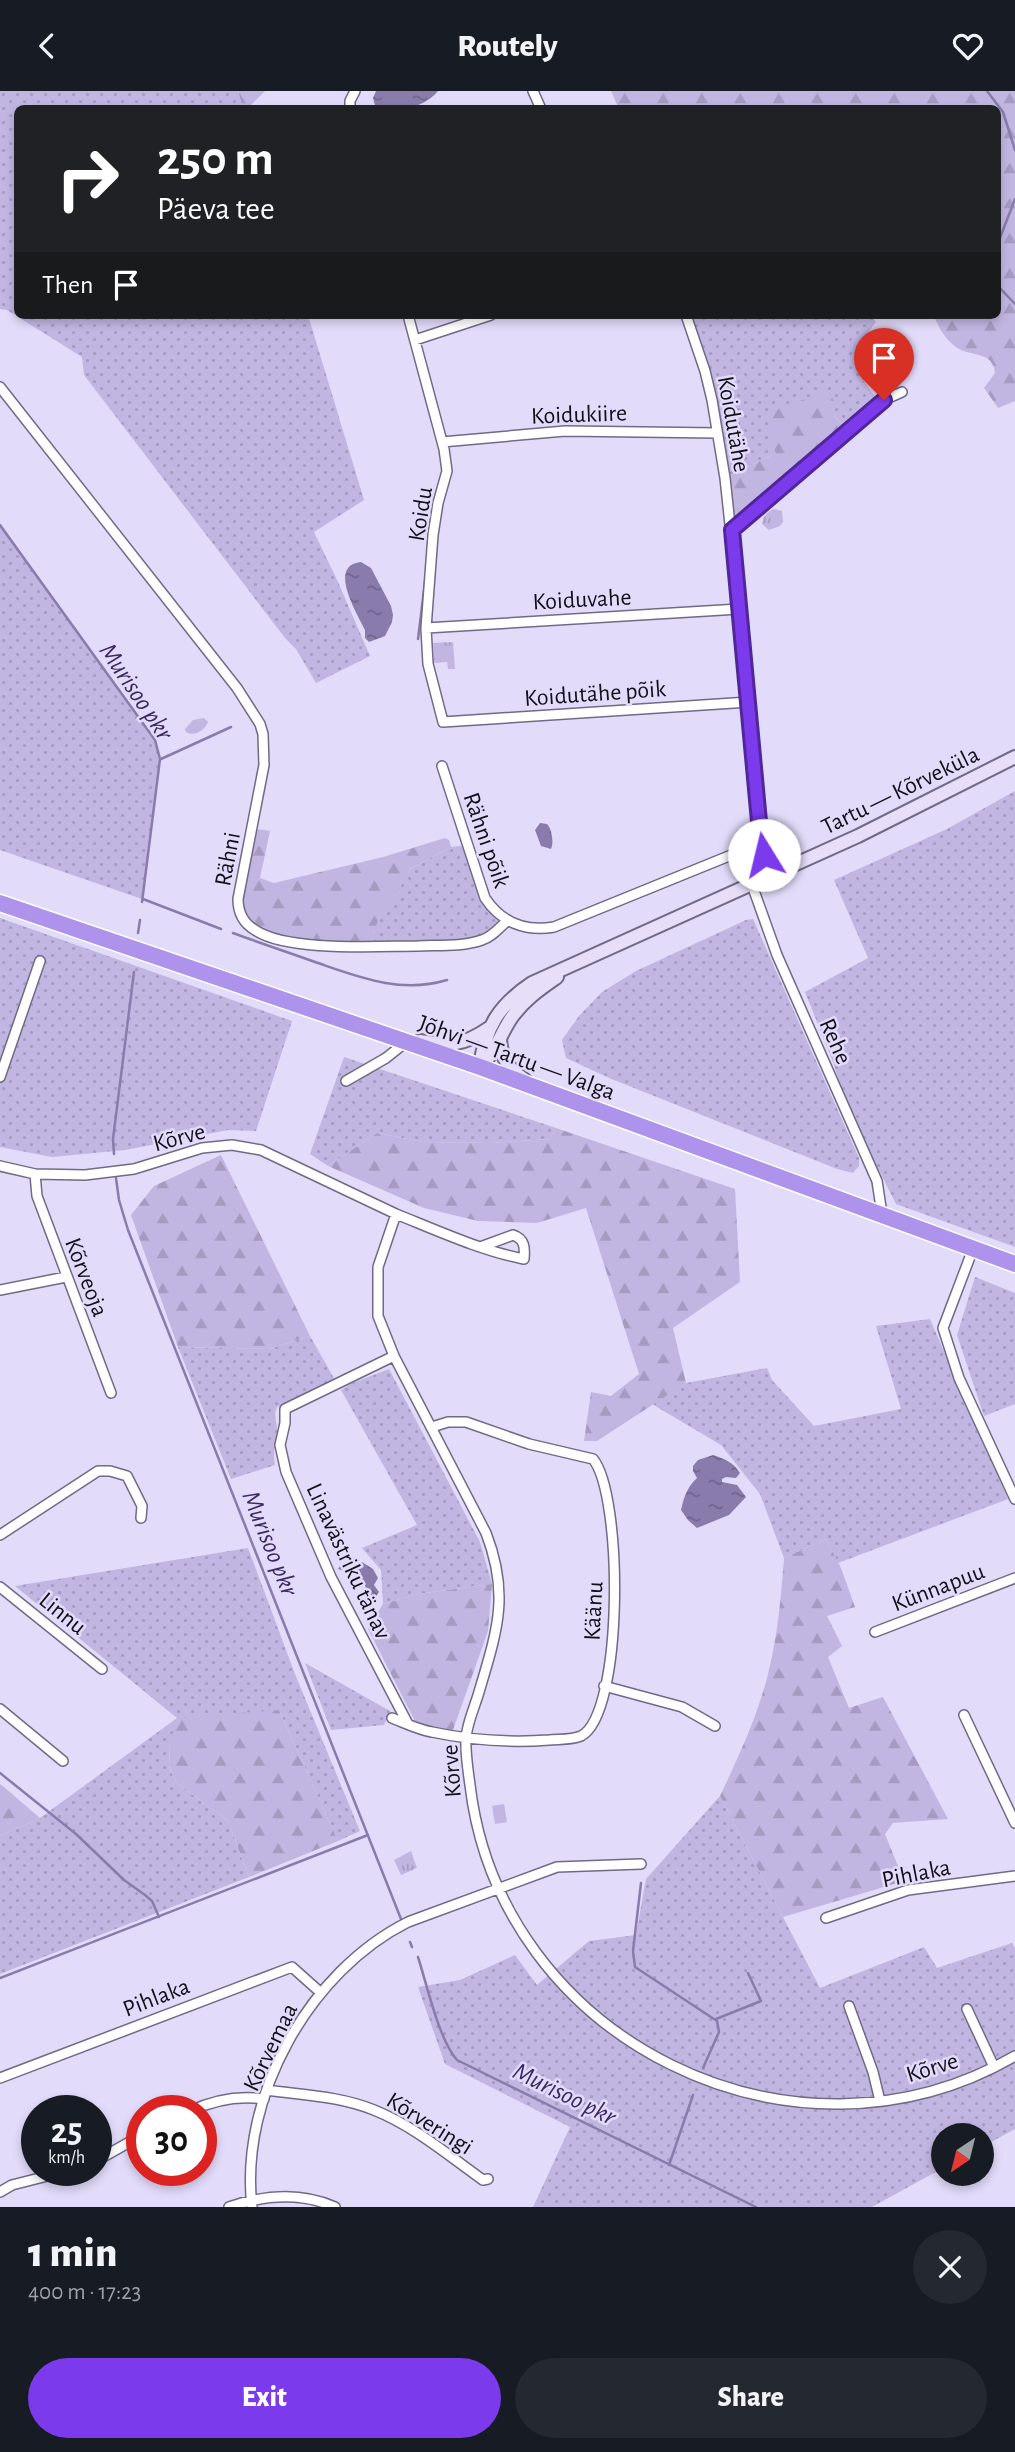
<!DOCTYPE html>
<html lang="en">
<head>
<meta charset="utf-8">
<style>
	body { margin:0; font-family:"Alegreya Sans",sans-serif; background:#242831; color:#f1f3f6; height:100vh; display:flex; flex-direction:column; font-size:26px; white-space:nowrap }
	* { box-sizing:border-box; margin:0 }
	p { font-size:23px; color:#9ea1a6 }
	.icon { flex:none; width:38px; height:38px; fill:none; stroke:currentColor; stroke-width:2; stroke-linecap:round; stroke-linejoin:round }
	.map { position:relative; height:2116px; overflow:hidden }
	.sheet { display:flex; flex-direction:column; background:#171b24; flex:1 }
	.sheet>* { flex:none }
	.banner { position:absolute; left:14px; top:14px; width:987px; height:214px; border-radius:10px; box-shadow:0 4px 10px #0003; background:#202124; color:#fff; overflow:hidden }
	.needle { width:46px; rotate:215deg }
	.buttons { position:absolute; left:931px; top:2032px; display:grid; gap:14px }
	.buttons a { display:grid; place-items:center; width:63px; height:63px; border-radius:50%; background:#171b24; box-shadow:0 4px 10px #0003; font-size:35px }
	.speed { position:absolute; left:21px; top:2004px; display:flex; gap:14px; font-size:35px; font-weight:700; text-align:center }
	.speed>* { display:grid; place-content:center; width:91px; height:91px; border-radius:50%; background:#171b24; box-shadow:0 4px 10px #0003; line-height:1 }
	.speed small { font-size:18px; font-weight:400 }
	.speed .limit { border:10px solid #d22; background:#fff; color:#111 }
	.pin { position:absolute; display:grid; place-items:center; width:60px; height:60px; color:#fff; margin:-72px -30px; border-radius:50% 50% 50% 0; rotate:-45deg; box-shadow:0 0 7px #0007 }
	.pin .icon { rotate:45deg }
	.me { position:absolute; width:77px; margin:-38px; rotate:351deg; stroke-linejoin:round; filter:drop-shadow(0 0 5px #0008) }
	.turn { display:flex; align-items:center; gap:24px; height:147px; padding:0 28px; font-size:32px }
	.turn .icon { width:91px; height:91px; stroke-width:2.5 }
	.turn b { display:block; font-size:49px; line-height:60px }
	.then { display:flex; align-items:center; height:66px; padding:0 28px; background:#0003; gap:14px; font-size:26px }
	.round { display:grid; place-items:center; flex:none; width:74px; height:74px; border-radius:37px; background:#242831 }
	.head { display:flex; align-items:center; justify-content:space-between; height:119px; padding:0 28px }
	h1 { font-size:42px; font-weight:800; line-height:52px }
	.action { display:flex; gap:14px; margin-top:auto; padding:14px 28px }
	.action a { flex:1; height:80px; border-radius:42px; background:#7c3aed; color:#fff; font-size:28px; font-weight:800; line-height:80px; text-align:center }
	.action a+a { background:#242831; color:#f1f3f6 }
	header { display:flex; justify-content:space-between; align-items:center; height:91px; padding:0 28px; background:#171b24; font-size:32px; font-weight:800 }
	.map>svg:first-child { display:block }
</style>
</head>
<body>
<header><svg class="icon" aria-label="back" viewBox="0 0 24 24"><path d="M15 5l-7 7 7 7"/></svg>Routely<svg class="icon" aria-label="heart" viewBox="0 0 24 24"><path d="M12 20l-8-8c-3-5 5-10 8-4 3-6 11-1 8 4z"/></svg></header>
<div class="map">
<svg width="1015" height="2116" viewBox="0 0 1015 2116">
	<defs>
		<pattern id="grass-dots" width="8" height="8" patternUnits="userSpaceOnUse" patternTransform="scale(1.75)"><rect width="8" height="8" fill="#c1b6e2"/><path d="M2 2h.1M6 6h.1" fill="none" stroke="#a59bc1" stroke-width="1.8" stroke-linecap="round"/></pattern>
		<pattern id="forest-firs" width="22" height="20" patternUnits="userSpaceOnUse" patternTransform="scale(1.75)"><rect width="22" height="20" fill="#c1b6e2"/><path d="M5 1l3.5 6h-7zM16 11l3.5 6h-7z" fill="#a59bc1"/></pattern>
		<pattern id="park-tufts" width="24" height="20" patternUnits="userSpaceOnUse" patternTransform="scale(1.75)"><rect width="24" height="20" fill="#c1b6e2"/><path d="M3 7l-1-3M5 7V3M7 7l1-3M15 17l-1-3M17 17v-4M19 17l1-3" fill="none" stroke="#a59bc1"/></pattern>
		<pattern id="water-ripples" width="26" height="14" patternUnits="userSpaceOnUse" patternTransform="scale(1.75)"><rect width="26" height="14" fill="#897cac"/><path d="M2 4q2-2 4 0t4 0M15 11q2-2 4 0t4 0" fill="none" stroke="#6f648b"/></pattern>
	</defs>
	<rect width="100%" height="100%" fill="#e2dbfa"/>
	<!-- grass -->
	<path fill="url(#grass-dots)" d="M0,0H238L243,17L18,18V224H308L364,409L314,441L338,491L370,565L316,592L296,558L285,547L84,284L82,266L7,219L0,218Z
		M686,224H871L876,231L863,248L858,282L880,313L849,340L834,325V310L776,362L725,387L717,342Z
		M0,434L155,649L160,668L142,808L0,759Z
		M1015,700V1156L896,1113L847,1016L833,971L805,901L868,867L834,789L947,738Z
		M467,754L485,807L507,830L480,850L369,856L382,817L399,802L402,789L410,778L451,756Z
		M0,827L292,930L256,1040L228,1039L125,1059L52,1066L0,1056Z
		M753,828L859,1067V1075L853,1082L837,1078L609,987L566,967L562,949L579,925L602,901L636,880L746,829Z
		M344,966L556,1037L550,1048L490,1052L423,1051L377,1042L328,1075L310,1063Z
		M975,1186L1015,1202V1313L984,1325L957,1244Z
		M930,1228L1008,1408L838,1472L826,1448L784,1467L760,1403L721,1354L652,1313L686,1292L767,1277L772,1289L814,1335L901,1318L876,1235Z
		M310,1245L335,1289L277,1316C273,1326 277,1330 277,1339C277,1353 272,1358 275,1374L231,1388L178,1256L269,1258Z
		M389,1278L480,1451L492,1493L418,1503L383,1513L381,1479L362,1457L417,1434L341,1299L350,1293Z
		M248,1457L295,1583L360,1740L338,1750L279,1619L170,1652L169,1676L177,1692L228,1730L249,1786L0,1883V1745L40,1727L177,1627L15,1495Z
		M305,1572L390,1620L384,1634L331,1639Z
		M720,1705L820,1897L924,1856L937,1877L1012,1852L1015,1857V2038L982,2056V2044H943V2077L872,2116H533L570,2036L445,1973L418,1896L460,1889L515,1864L537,1894L589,1850L636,1844L646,1788Z"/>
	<!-- forest -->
	<path fill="url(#forest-firs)" d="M238,0H265L248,17L243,18Z
		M611,0H1015V310L998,317L984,297L995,282C993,262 976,265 961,259C948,253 938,237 934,224H998V18H619Z
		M829,302L834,310V325L849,340L732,439L725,387L776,362L769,349L768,328L772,320L819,303Z
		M257,738L270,740L260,787L274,792L383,766L445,747L449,749L451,756L410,778L403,789L399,802L382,818L369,856L322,855L256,840L243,821V808Z
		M556,1037L735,1098L740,1191L673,1237L686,1292L597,1350H584L591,1301L611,1305L639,1283L586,1117L537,1132L478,1130L424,1117L328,1075L377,1042L423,1051L490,1052L550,1048Z
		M221,1064L310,1245L269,1258L178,1256L131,1124L154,1095Z
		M826,1448L841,1477L855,1516L827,1525L842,1555L828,1566L849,1617L883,1606L948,1728L893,1732L885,1743L904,1790L783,1826L720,1705C739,1665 759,1622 769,1579C778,1542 781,1505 784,1467Z
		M492,1493L488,1540L453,1639L416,1632L368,1538L383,1513L418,1503Z
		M279,1619L338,1750L249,1786L228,1730L177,1692L169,1675L170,1652L177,1627Z
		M0,1693L4,1696L40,1727L0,1745Z"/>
	<!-- park -->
	<path fill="url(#park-tufts)" d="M774,418L782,420L783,431L780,435L769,439L762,433C763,425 767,421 774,418Z
		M453,551L455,578H448L447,571L434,572L433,552Z
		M204,627L208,631C204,640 194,646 186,641L185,638L193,629Z
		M504,1713L507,1731L495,1733L492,1715Z
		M411,1760L417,1777L401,1784L394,1769Z"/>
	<!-- water -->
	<path fill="url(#water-ripples)" d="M376,0H438C424,17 396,23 375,14L373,7Z
		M361,471L371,477L391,515L393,524L392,531L385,545L369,551L365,547V539C357,522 327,474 361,471Z
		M540,732L547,733C552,738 554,752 551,758L541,755L535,739Z
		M713,1364C725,1368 733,1371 740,1382L736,1387L726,1386L722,1388V1391L737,1394L746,1406L729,1424L697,1437L688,1429L681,1419C684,1406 687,1396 697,1387L693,1380V1375L698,1369Z
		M362,1471L373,1478L378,1487L374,1494L379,1501L374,1508L367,1503L364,1490L354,1483L338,1478L340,1475Z"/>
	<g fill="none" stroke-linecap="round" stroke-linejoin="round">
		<!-- stream -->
		<path stroke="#897cac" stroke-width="2.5" d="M987,0L1003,21L1015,59
			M998,152L1015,108
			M998,195L1015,213
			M0,434L155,649L160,668L142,811
			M418,548L426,483
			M161,668L231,636
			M143,808L221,838
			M138,842L140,829
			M233,842C260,852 287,861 315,871C359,886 400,903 447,889
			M114,1063L113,1048L134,881
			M116,1087L119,1109L128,1139L401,1828
			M0,1682L76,1743L124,1789L145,1804L152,1810L159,1826
			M641,1792L633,1860L635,1876L717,1930L719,1941L703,1977
			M410,1851L412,1856
			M418,1866C427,1894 439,1949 457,1969L756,2116
			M0,1887L368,1744
			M716,1928L761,1910L748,1882
			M669,2074L693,2004"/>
		<!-- street casing -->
		<g stroke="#716a85" stroke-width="12">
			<path id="street" d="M533,0L541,18
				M350,18V10L355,0
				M408,224L444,358L447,380L438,412L433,444L426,537L428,573L443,631L749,611
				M686,224L705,280L712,309L725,387L749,611L761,752L773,784
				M415,249L491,224
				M0,296L237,597L260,633L263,643L264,674L238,808C238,821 243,832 255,839C287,861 378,855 418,855C438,854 462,856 482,849C492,846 499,837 507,830
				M442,351L565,340L717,342
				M732,439L884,309L902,301
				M426,537L739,518
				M442,675L485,807C501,831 525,841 554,836L761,752
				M752,794L777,864L877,1090L882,1123
				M0,986L40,870
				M346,990L386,967L406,951
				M0,1075L35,1083L85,1084L134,1078L202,1057L232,1054L261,1059L396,1123L378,1176V1225L394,1265L486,1442C510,1504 497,1540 479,1601C475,1615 467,1632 466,1647C465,1661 468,1679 470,1694C500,1949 793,2094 1015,1965
				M35,1083L37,1105L111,1302
				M396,1123C436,1139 482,1160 524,1168C525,1157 525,1148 513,1144L483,1155
				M973,1158L943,1237L959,1287L1015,1408
				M0,1199L66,1186
				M394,1265L285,1318V1332L280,1354L286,1381L331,1486L408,1633
				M0,1444L98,1380H110L127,1385L142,1415L141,1427
				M0,1496L102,1578
				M875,1541L1015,1487
				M604,1595L682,1616L715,1635
				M0,1618L63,1670
				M964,1624L1015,1732
				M392,1627C405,1632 419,1639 432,1641C470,1649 510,1652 549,1649C559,1648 572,1649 581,1645C624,1623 623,1404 593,1368L529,1353L466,1331H448L432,1336
				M826,1827L908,1799L1015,1785
				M849,1915L873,1981L880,2010
				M967,1918L994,1976
				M0,1987L292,1876L320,1901
				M267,1999C302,2004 340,2005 374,2019C414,2035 448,2064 483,2089L488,2088
				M190,2020C214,2009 238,2004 264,2008
				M96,2070L142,2044
				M0,2101L12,2094L71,2079
				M229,2116C264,2104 301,2101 335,2116
				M252,2116C239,2005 310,1880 408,1831L557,1776L641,1773"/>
		</g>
		<!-- secondary casing -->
		<g stroke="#716a85" stroke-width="16">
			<path id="secondary" d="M500,949C502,969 509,978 525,989
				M420,950C449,955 463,955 489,937
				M480,976C485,936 499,914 532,892L858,745L1015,666
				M480,976C497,960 500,943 512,926C525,908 540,898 557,886"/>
		</g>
		<!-- highway casing -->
		<g stroke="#fff" stroke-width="19">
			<path id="highway" d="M0,812L480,976L1015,1173"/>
		</g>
		<!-- street -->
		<use href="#street" stroke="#fff" stroke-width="9"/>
		<!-- secondary -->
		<use href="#secondary" stroke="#e7dffa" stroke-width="12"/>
		<!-- highway -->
		<use href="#highway" stroke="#ae93ed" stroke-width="16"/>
	</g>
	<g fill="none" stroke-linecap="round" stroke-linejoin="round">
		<!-- route casing -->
		<g stroke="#51269a" stroke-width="18">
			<path id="route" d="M764,764L761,752L732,439L884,309"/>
		</g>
		<!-- route -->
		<use href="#route" stroke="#7c3aed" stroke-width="12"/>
	</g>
	<g text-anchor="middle" stroke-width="5" stroke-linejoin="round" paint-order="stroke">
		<!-- street labels -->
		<g font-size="24" fill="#120f19" stroke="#e2dbfa">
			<text transform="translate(579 323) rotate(-2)" y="8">Koidukiire</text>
			<text transform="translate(734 333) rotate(80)" y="8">Koidutähe</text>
			<text transform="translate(420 423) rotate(-81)" y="8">Koidu</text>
			<text transform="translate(582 508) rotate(-3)" y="8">Koiduvahe</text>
			<text transform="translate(595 602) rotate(-4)" y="8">Koidutähe põik</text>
			<text transform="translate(900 699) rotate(-26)" y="8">Tartu — Kõrveküla</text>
			<text transform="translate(487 749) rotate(71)" y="8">Rähni põik</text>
			<text transform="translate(227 768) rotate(-79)" y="8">Rähni</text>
			<text transform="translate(836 950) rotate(66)" y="8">Rehe</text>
			<text transform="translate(517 966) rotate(20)" y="8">Jõhvi — Tartu — Valga</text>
			<text transform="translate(179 1046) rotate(-15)" y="8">Kõrve</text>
			<text transform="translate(87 1186) rotate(69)" y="8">Kõrveoja</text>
			<text transform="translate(349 1470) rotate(65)" y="8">Linavästriku tänav</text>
			<text transform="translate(938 1496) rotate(-21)" y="8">Künnapuu</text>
			<text transform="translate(593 1520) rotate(-87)" y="8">Käänu</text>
			<text transform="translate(63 1522) rotate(39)" y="8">Linnu</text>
			<text transform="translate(451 1680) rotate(-94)" y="8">Kõrve</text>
			<text transform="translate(916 1782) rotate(-11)" y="8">Pihlaka</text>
			<text transform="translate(156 1906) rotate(-21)" y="8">Pihlaka</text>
			<text transform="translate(270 1956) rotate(-64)" y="8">Kõrvemaa</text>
			<text transform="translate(932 1976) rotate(-17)" y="8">Kõrve</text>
			<text transform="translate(430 2032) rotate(32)" y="8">Kõrveringi</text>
		</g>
		<!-- water labels -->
		<g font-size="26" font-style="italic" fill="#3d2864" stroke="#e2dbfa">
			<text transform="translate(137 600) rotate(56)" y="9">Murisoo pkr</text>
			<text transform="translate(271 1452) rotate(68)" y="9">Murisoo pkr</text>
			<text transform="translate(565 2002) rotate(26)" y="9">Murisoo pkr</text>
		</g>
	</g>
</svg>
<div class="buttons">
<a><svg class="needle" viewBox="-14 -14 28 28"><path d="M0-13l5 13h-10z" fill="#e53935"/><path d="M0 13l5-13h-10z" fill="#9ea1a6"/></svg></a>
</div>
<div class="speed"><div>25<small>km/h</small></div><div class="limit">30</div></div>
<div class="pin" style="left:884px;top:309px;background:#d93025"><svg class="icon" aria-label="arrive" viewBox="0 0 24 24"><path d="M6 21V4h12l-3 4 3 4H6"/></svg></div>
<svg class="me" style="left:764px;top:764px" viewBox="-20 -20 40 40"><circle r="19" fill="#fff"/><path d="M0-13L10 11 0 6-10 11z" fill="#7c3aed"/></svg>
<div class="banner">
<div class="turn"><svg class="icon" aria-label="right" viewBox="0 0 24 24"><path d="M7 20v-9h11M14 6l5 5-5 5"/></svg><div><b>250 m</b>Päeva tee</div></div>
<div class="then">Then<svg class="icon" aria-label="arrive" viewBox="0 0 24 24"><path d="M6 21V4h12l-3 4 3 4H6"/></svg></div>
</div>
</div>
<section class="sheet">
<div class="head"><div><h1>1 min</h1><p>400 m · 17:23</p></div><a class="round"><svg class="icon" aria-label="close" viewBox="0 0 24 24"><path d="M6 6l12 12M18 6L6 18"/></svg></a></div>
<div class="action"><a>Exit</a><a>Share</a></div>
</section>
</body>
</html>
